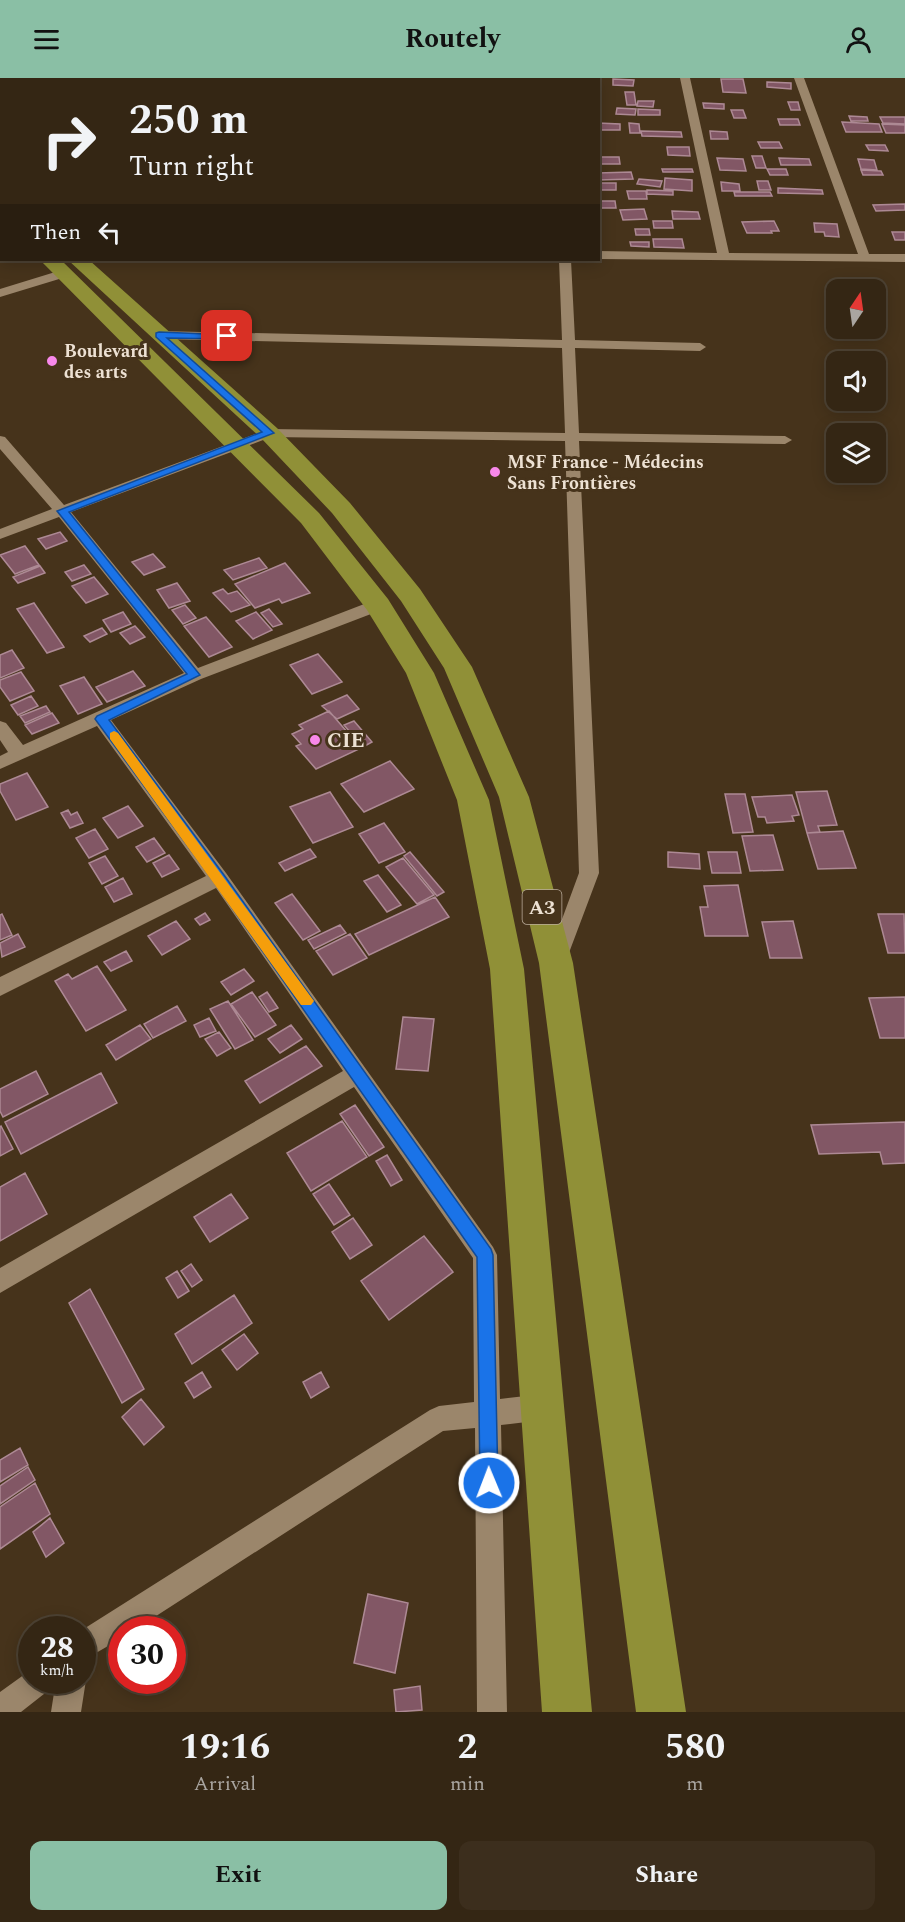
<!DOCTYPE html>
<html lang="en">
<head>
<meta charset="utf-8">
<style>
	body { margin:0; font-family:Spectral,serif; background:#3c2e1d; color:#f1f3f6; height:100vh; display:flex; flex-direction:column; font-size:22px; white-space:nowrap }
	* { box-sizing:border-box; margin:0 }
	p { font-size:20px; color:#a9a5a0 }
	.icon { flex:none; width:33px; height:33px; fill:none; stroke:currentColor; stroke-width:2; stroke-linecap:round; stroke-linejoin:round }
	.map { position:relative; height:1634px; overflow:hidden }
	.drawer { display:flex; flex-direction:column; background:#342614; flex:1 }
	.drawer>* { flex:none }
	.hud { position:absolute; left:0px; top:0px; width:600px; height:183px; box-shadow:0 3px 15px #0003,0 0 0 2px #4e4334; background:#342614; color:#f1f3f6; overflow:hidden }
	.needle { width:39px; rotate:13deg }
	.fabs { position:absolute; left:826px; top:201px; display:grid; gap:12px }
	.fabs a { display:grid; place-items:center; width:60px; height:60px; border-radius:12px; background:#342614; box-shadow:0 3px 15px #0003,0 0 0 2px #4e4334; font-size:30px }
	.speed { position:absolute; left:18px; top:1538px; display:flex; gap:12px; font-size:30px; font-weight:700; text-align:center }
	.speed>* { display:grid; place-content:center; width:78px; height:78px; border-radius:50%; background:#342614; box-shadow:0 3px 15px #0003,0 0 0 2px #4e4334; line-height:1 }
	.speed small { font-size:15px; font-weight:400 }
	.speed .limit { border:9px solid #d22; background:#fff; color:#111 }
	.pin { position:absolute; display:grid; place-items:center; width:51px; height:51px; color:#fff; margin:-26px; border-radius:12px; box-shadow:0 3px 9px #0006 }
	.me { position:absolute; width:66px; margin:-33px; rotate:359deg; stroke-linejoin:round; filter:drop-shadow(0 0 4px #0008) }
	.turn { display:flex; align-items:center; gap:21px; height:126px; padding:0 30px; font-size:27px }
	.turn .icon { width:78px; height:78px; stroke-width:2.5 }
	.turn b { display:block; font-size:42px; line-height:51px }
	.then { display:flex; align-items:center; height:57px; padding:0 30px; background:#0003; gap:12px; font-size:22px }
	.eta { display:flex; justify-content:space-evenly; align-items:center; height:102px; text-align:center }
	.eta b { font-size:36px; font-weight:700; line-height:42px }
	.cta { display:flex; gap:12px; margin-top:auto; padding:12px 30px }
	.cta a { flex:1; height:69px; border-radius:12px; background:#8abfa5; color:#111; font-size:24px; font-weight:700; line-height:69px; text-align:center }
	.cta a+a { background:#3c2e1d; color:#f1f3f6 }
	header { display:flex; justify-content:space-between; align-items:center; height:78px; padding:0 30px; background:#8abfa5; color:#111; font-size:27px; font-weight:700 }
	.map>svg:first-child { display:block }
</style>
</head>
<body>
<header><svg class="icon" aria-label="menu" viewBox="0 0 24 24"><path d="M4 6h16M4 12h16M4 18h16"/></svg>Routely<svg class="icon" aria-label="person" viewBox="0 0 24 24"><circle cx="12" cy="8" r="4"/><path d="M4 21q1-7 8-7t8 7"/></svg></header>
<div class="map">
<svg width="905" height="1634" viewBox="0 0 905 1634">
	<rect width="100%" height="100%" fill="#46331b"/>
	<!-- building -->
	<path fill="#825765" stroke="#ad8994" stroke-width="1.5" d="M613,1L634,2L633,8L613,7Z
		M721,1H743L746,15L723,14Z
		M767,4L791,5V11L767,9Z
		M625,14H634L636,27H627Z
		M638,23H654L653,29L637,28Z
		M788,24H798L800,32H791Z
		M703,25L724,26V31L704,30Z
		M617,30L636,31L635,37L616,36Z
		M638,31L660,32V37H638Z
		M731,32H743L746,40H734Z
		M849,38L867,39L868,43H851Z
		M880,39H905V46L883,45Z
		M778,41H798L800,47H780Z
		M842,44L879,46L882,54H846Z
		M598,45L620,46V52H598Z
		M629,45L639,46L640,55H630Z
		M882,46L905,47V55H886Z
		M641,53L681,54L682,59L642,58Z
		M710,53L727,54L728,61H711Z
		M758,64H779L782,70H761Z
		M866,67H885L888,73L869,72Z
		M667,69H689L690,78L668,77Z
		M752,78H762L766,90H756Z
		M598,79H619L620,86H598Z
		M717,80L743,81L746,93L720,92Z
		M779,80L809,81L811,87H781Z
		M858,81L874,82L877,92L861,91Z
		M662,91H692L693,94H663Z
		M767,91H786L788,97H770Z
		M861,92L881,93L883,97H863Z
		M631,94L633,101L598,102V95Z
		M665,100L692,102V113L664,111Z
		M639,101L662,103L660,109L637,106Z
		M757,103H768L771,112H759Z
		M721,104L739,106L740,113H722Z
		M599,105H616V112H599Z
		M778,110L822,112L823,116L778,115Z
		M647,112L673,113V117L647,116Z
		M627,113H646L647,121H629Z
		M734,114H770L772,118H735Z
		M599,123H615L616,130H601Z
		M905,126V132L876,133L873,127Z
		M644,131L647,141L623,142L620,132Z
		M672,133L698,134L700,141H673Z
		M653,143H672L673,150H654Z
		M774,143L779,153H771L772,155H747L742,144Z
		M814,145L837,146L839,159L825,158L824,154H815Z
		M635,151H649L650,157H636Z
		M892,154H905V162H895Z
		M653,161H682L684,170L654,169Z
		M630,164H649V169L631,168Z
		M60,454L67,463L46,471L38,461Z
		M25,468L39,487L15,496L0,477Z
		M153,476L165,489L144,497L132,484Z
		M259,480L267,490L233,502L224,492Z
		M285,485L310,515L282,525L279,521L255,530L235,506Z
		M84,487L91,496L72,503L65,494Z
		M40,488L45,495L18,505L13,499Z
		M94,499L108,516L86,525L72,508Z
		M177,505L190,523L169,530L157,512Z
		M223,511L228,516L237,513L250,527L231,534L213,515Z
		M34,525L64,569L47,575L17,531Z
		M185,527L196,540L183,546L172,532Z
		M269,531L282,546L273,549L261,535Z
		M123,534L131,546L111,554L103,542Z
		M256,534L272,552L253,561L236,543Z
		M206,539L232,569L209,579L184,548Z
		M135,548L145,559L130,566L120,555Z
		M102,550L107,556L90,564L84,558Z
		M12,572L24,590L0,600V577Z
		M318,576L342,604L312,616L290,587Z
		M133,593L145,608L107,624L96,609Z
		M21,594L34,613L10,623L0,609V602Z
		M84,599L102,626L78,636L60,608Z
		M347,617L359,631L337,641L322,628Z
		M31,618L38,628L18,637L11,627Z
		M46,628L50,634L25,645L20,638Z
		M329,633L361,670L316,691L296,668L301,666L292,656L303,651L299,647Z
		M52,635L59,645L32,656L25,647Z
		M354,643L372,664L363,669L344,647Z
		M390,683L414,711L364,734L341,706Z
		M27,695L48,729L16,742L0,713V706Z
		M827,713L837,747L818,748L820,754L807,755L796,714Z
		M330,714L353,749L313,765L290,729Z
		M725,716H745L753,754L733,755Z
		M792,717L799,737L792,738L794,743L767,745L765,739H758L752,719Z
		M128,728L143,748L118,760L103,740Z
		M68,732L71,737L77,734L83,745L70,750L61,735Z
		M384,745L405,774L379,785L359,756Z
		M95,751L108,771L89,780L76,760Z
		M843,753L856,790L818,791L807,755Z
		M773,757L783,792L750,793L742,758Z
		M154,760L165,775L147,784L136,769Z
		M310,771L316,779L285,793L279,785Z
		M410,774L444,814L437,818L404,778Z
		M668,774L699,776L700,791L668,789Z
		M708,774H737L741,795H712Z
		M169,777L179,791L162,799L153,785Z
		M105,778L118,798L102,806L89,785Z
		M403,780L434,817L417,826L386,789Z
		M378,797L401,827L387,834L364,803Z
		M123,800L132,816L114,824L105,809Z
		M738,807L748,858H705L700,829H708L704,808Z
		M292,816L320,853L303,862L275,825Z
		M435,819L449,839L369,877L355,856Z
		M205,835L210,842L200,847L195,841Z
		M2,836L12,857L0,862V837Z
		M878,836H904L905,875H888Z
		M176,843L190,861L162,877L148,858Z
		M793,843L802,880H770L762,844Z
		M340,847L346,855L314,871L308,862Z
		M18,856L25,869L2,879L0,865Z
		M350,856L367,880L333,897L316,873Z
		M126,873L132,883L111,893L104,884Z
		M97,888L126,932L86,953L55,903L68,896L72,901Z
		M244,891L254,903L231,917L221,904Z
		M252,914L276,947L255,959L231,926Z
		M267,914L278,930L269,934L259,919Z
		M905,919V960H880L869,920Z
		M228,923L253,962L235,971L210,931Z
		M177,928L186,943L153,960L144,946Z
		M403,939L434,941L428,993L396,991Z
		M209,940L216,953L200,959L194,947Z
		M140,947L151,961L116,982L106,967Z
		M291,947L302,961L280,975L268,961Z
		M219,954L231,970L217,978L205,961Z
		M306,968L322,988L260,1025L245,1003Z
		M36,993L48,1016L3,1039L0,1033V1011Z
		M101,995L117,1025L21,1076L5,1044Z
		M355,1027L384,1069L369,1078L340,1036Z
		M342,1043L367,1079L311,1113L287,1075Z
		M905,1044V1085L883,1086L880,1074L819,1076L811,1047Z
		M1,1048L13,1071L0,1078V1049Z
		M387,1077L402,1102L391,1108L376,1083Z
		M25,1095L47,1136L0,1163V1109Z
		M329,1106L350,1137L334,1147L313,1116Z
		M231,1116L248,1140L210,1164L194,1139Z
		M353,1140L372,1167L350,1181L332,1154Z
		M424,1158L453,1194L389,1242L361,1203Z
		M191,1186L202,1202L192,1209L181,1193Z
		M177,1193L189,1213L178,1220L166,1200Z
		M90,1211L144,1311L122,1325L69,1225Z
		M234,1217L252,1245L192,1286L175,1256Z
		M244,1256L258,1275L237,1292L222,1272Z
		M202,1294L211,1309L194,1320L185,1305Z
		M321,1294L329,1309L311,1320L303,1304Z
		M141,1321L164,1349L144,1367L122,1339Z
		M20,1370L28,1387L0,1404V1382Z
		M28,1389L35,1402L0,1426V1408Z
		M35,1405L50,1436L0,1471V1429Z
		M50,1440L64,1465L46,1479L33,1454Z
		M368,1516L408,1525L395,1595L354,1585Z
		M420,1608L422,1632L396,1634L394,1612Z"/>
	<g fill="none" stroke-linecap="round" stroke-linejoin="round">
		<!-- minor -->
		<path fill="#9b866b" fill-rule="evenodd" d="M8,0H18L19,2H9Z
			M117,0H127L128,2H118Z
			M170,0H180L169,2Z
			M564,0H574V2H564Z
			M680,0H690L729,175L858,176L794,0H804L869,176H905V184L598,181V173L717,175Z
			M559,182H571L575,262L700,265L706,269L700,273L575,270L579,355L785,358L792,362L785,366L579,363L599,795L564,888L557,890L550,888L547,882L579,795L565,363L271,359L71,434L198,590L372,523H384L386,527L384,531L201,601L111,642L226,795L493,1169L497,1177L500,1321L543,1316L552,1320L556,1329L552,1338L543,1342L501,1347L507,1634H477L475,1350L443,1353L136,1551H122V1560L82,1583V1552L430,1332L439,1328L474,1324L473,1180L354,1009L0,1215V1190L343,993L216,810L0,918V899L206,798L97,648L0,691V678L8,674L0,662V643L6,645L23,667L184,595L59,439L0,461V451L52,431L0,371V358L5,359L64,427L269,351L565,355L562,270L159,261L153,257L159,253L562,262Z
			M65,191L69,192V198L0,219V211Z
			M32,1591V1602H54L49,1612L21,1634H0V1614Z
			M82,1595L86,1602L81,1634H51L56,1602H82Z"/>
		<!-- trunk -->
		<path fill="#909037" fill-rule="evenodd" d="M0,101H2V113H0Z
			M0,127L2,128V140L0,139Z
			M40,182H61L319,435L388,521L434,595L489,722L524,891L592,1634H542L490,891L457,722L406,595L367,532L301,445Z
			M68,182H89L277,350L350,425L420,511L472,589L529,719L573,885L686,1634H636L539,885L499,719L444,590L401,523L332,435L261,360Z"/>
	</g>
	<!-- route -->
	<path fill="#1a73e8" stroke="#114b97" stroke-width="1.5" d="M159,254L230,257L232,258L227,261L167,260L274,355L69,434L200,597L109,642L224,797L491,1171L493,1177L498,1405L496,1412L489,1414L483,1412L480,1405L477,1179L214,804L95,641L97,638L187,596L57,433L262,354L156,259V255Z"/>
	<!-- slow -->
	<path fill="#f59e0b" d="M114,653L118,655L311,919L314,923L311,927H301L110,661V655Z"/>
	<!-- markers -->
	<g fill="#f888ea" stroke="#46331b" stroke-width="2">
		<circle cx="52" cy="283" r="6"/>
		<circle cx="495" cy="394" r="6"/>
		<circle cx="315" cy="662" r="6"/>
	</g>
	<g text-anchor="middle" stroke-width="6" stroke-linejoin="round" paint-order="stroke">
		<!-- far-poi labels -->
		<g font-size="18" font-weight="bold" fill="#ede1d3" stroke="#46331b" text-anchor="start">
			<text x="64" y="279">Boulevard<tspan x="64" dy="21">des arts</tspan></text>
			<text x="507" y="390">MSF France - Médecins<tspan x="507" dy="21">Sans Frontières</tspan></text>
		</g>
		<!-- shield labels -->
		<rect fill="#46331b" stroke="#bbad9c" stroke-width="1.5" x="522.5" y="812" width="39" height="34" rx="4.5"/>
		<g font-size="20" font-weight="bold" fill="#ede1d3">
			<text x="542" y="836">A3</text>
		</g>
		<!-- poi labels -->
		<g font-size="21" font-weight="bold" fill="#ede1d3" stroke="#46331b" text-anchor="start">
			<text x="327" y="669">CIE</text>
		</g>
	</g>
</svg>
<div class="fabs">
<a><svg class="needle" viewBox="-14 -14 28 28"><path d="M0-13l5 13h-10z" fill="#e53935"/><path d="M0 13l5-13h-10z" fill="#a9a5a0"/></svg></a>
<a><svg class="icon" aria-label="sound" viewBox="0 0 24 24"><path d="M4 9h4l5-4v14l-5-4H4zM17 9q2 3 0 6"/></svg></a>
<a><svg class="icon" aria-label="layers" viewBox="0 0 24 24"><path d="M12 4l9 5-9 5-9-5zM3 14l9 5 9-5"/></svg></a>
</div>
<div class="speed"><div>28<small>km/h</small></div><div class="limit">30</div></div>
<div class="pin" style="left:227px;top:258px;background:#d93025"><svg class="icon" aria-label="arrive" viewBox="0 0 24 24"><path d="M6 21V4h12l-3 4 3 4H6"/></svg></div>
<svg class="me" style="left:489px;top:1405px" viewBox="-20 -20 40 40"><circle r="17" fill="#1a73e8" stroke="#fff" stroke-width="3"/><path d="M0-11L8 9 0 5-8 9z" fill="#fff"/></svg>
<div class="hud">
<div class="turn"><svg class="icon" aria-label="right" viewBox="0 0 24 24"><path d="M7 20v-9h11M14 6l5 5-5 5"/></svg><div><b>250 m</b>Turn right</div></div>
<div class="then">Then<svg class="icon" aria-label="left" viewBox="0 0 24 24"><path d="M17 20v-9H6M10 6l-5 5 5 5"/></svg></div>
</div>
</div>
<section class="drawer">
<div class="eta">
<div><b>19:16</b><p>Arrival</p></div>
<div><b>2</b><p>min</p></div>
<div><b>580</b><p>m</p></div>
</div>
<div class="cta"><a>Exit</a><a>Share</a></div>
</section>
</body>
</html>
